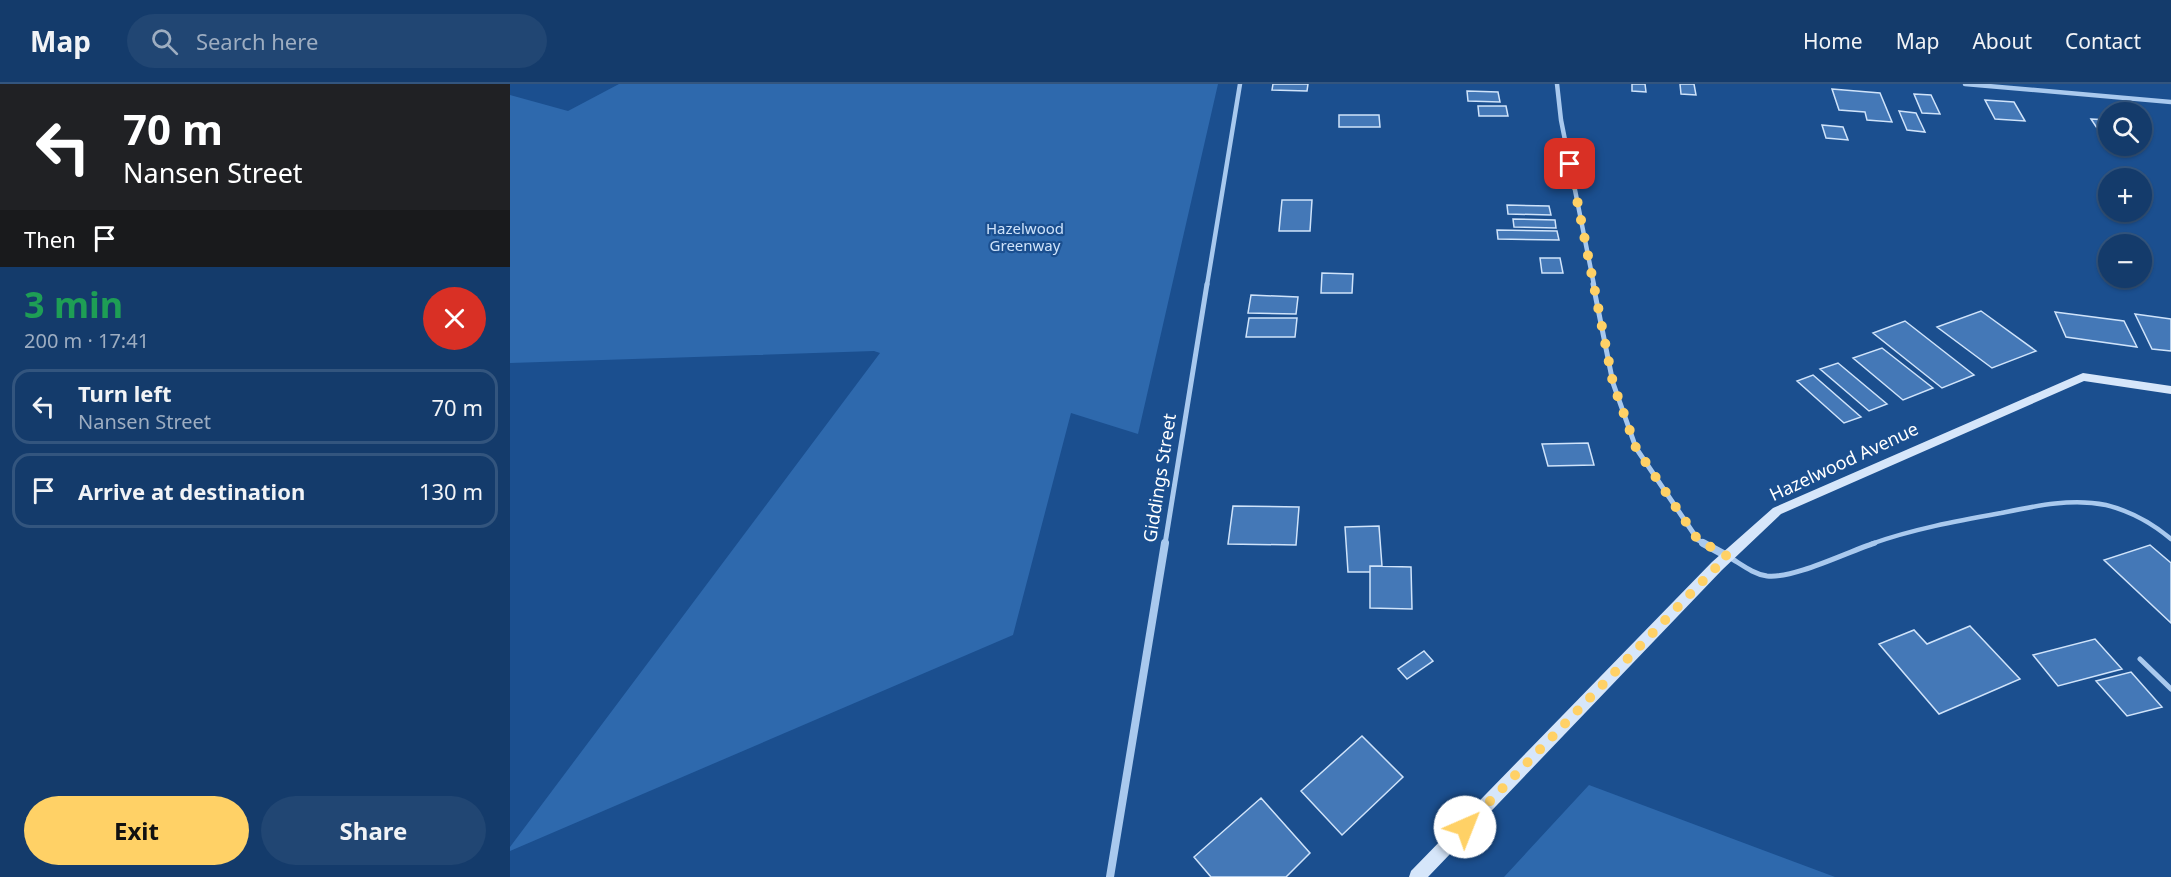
<!DOCTYPE html>
<html lang="en">
<head>
<meta charset="utf-8">
<style>
	body { margin:0; font-family:"Noto Sans",sans-serif; background:#214673; color:#f1f3f6; height:100vh; display:flex; flex-direction:column; font-size:22px; white-space:nowrap }
	* { box-sizing:border-box; margin:0 }
	p { font-size:20px; color:#9dadc1 }
	.icon { flex:none; width:33px; height:33px; fill:none; stroke:currentColor; stroke-width:2; stroke-linecap:round; stroke-linejoin:round }
	.map { position:relative; flex:1; overflow:hidden }
	.details { display:flex; flex-direction:column; background:#143b6b; width:510px }
	.details>* { flex:none }
	.guide { background:#202124; color:#fff; overflow:hidden }
	.buttons { position:absolute; left:1588px; top:18px; display:grid; gap:12px }
	.buttons a { display:grid; place-items:center; width:54px; height:54px; border-radius:50%; background:#143b6b; box-shadow:0 2px 4px #0004,0 0 0 2px #33557e; font-size:30px }
	.pin { position:absolute; display:grid; place-items:center; width:51px; height:51px; color:#fff; margin:-26px; border-radius:12px; box-shadow:0 3px 9px #0006 }
	.me { position:absolute; width:66px; margin:-33px; rotate:44deg; stroke-linejoin:round; filter:drop-shadow(0 0 4px #0008) }
	.turn { display:flex; align-items:center; gap:21px; height:126px; padding:0 24px; font-size:27px }
	.turn .icon { width:78px; height:78px; stroke-width:2.5 }
	.turn b { display:block; font-size:42px; line-height:51px }
	.then { display:flex; align-items:center; height:57px; padding:0 24px; background:#0003; gap:12px; font-size:22px }
	.round { display:grid; place-items:center; flex:none; width:63px; height:63px; border-radius:32px; background:#214673 }
	.summary { display:flex; align-items:center; justify-content:space-between; height:102px; padding:0 24px }
	h1 { font-size:36px; font-weight:700; line-height:45px; color:#1e9e55 }
	.action { display:flex; gap:12px; margin-top:auto; padding:12px 24px }
	.action a { flex:1; height:69px; border-radius:36px; background:#ffd166; color:#111; font-size:24px; font-weight:700; line-height:69px; text-align:center }
	.action a+a { background:#214673; color:#f1f3f6 }
	ul { padding:0; list-style:none }
	li { display:flex; align-items:center; gap:18px; height:75px; margin:0 12px 9px; padding:0 12px; border:3px solid #33557e; border-radius:18px }
	li div { flex:1 }
	li b { display:block; font-size:22px }
	li em { font-style:normal }
	header { display:flex; align-items:center; gap:36px; box-sizing:border-box; height:84px; padding:0 30px; background:#143b6b; border-bottom:2px solid #33557e }
	header strong { font-size:28px }
	nav { display:flex; gap:33px; margin-inline-start:auto; font-size:21px }
	.search { width:420px; height:54px; background:#214673; display:flex; align-items:center; gap:15px; box-sizing:border-box; padding:0 21px; border-radius:33px; color:#9dadc1; font-size:22px }
	main { display:flex; flex:1; min-height:0 }
	.map>svg:first-child { display:block }
</style>
</head>
<body>
<header>
<strong>Map</strong>
<div class="search"><svg class="icon" aria-label="search" viewBox="0 0 24 24"><circle cx="10" cy="10" r="6"/><path d="M15 15l6 6"/></svg>Search here</div>
<nav><a>Home</a><a>Map</a><a>About</a><a>Contact</a></nav>
</header>
<main>
<section class="details">
<div class="guide">
<div class="turn"><svg class="icon" aria-label="left" viewBox="0 0 24 24"><path d="M17 20v-9H6M10 6l-5 5 5 5"/></svg><div><b>70 m</b>Nansen Street</div></div>
<div class="then">Then<svg class="icon" aria-label="arrive" viewBox="0 0 24 24"><path d="M6 21V4h12l-3 4 3 4H6"/></svg></div>
</div>
<div class="summary"><div><h1>3 min</h1><p>200 m · 17:41</p></div><a class="round" style="background:#d93025;color:#fff"><svg class="icon" aria-label="close" viewBox="0 0 24 24"><path d="M6 6l12 12M18 6L6 18"/></svg></a></div>
<ul>
<li><svg class="icon" aria-label="left" viewBox="0 0 24 24"><path d="M17 20v-9H6M10 6l-5 5 5 5"/></svg><div><b>Turn left</b><p>Nansen Street</p></div><em>70 m</em></li>
<li><svg class="icon" aria-label="arrive" viewBox="0 0 24 24"><path d="M6 21V4h12l-3 4 3 4H6"/></svg><div><b>Arrive at destination</b></div><em>130 m</em></li>
</ul>
<div class="action"><a>Exit</a><a>Share</a></div>
</section>
<div class="map">
<svg width="1661" height="793" viewBox="0 0 1661 793">
	<rect width="100%" height="100%" fill="#1b4f8f"/>
	<!-- green -->
	<path fill="#2e69ad" d="M109,0H708L628,350L561,329L503,551L0,767V763L370,269L364,267L0,279V11L58,27Z
		M1079,701L1325,793H994Z"/>
	<!-- building -->
	<path fill="#4478b7" stroke="#cfe3fa" stroke-width="1.5" d="M763,0H798L797,7L762,6Z
		M1122,0H1135L1136,8L1122,7Z
		M1170,0H1184L1186,11L1171,10Z
		M1322,5L1370,9L1382,38L1357,36L1355,28L1329,26Z
		M957,7L988,8L990,18L958,17Z
		M1404,10L1421,11L1430,30L1412,29Z
		M1475,16L1504,18L1515,37L1485,35Z
		M968,22H996L998,32H969Z
		M1389,27L1406,29L1415,48L1397,46Z
		M829,31H869L870,43H829Z
		M1581,35L1599,36V53H1593Z
		M1312,41L1333,43L1338,56L1316,54Z
		M772,116H802L800,147H769Z
		M997,121L1039,122L1041,131L998,130Z
		M1003,135L1045,136L1046,144L1004,143Z
		M987,146L1047,147L1049,156L988,155Z
		M1030,174H1050L1053,189H1032Z
		M812,189L843,190L842,209H811Z
		M741,211L788,213L786,230L738,229Z
		M1471,227L1526,267L1482,284L1427,243Z
		M1545,228L1614,237L1627,263L1556,253Z
		M1625,230L1661,235V267L1642,265Z
		M739,234H787L785,253H736Z
		M1395,237L1464,291L1432,304L1363,249Z
		M1372,264L1423,304L1393,316L1343,274Z
		M1328,279L1377,320L1359,327L1310,285Z
		M1303,291L1351,333L1334,339L1287,297Z
		M1078,359L1084,381L1038,382L1032,360Z
		M723,422L789,423L786,461L718,460Z
		M869,442L872,482H860V488H838L835,443Z
		M1640,461L1661,479V539L1594,476Z
		M860,482L901,483L902,525L860,524Z
		M1460,542L1510,595L1429,630L1369,560L1404,546L1417,560Z
		M1585,555L1612,585L1548,602L1523,571Z
		M914,567L923,577L897,595L888,585Z
		M1621,588L1652,623L1617,632L1586,597Z
		M852,652L893,693L832,751L791,707Z
		M751,714L800,769L776,793H701L684,773Z"/>
	<g fill="none" stroke-linecap="round" stroke-linejoin="round">
		<!-- lane-far1 -->
		<path stroke="#a9c9ee" stroke-width="4.5" d="M1361,460C1403,445 1447,437 1491,429C1525,422 1561,414 1596,421C1620,427 1642,439 1661,455"/>
		<!-- lane -->
		<path stroke="#a9c9ee" stroke-width="5" d="M1219,473C1231,480 1243,490 1257,492C1284,495 1337,468 1365,459
			M1630,575L1661,605"/>
		<!-- street-far2 -->
		<path stroke="#a9c9ee" stroke-width="4.5" d="M1047,0L1051,36L1084,201
			M1455,0L1661,18
			M697,201L730,0"/>
		<!-- street-far1 -->
		<path stroke="#a9c9ee" stroke-width="5" d="M1083,200L1103,299L1126,364L1188,456L1196,460
			M655,460L697,200"/>
		<!-- street -->
		<path stroke="#a9c9ee" stroke-width="8" d="M1193,459L1217,472
			M600,793L655,459"/>
		<!-- secondary -->
		<path fill="#d6e6fa" fill-rule="evenodd" d="M1573,289L1661,302V310L1574,297L1271,430L1212,486L918,793H899L901,787L1202,478L1263,424Z"/>
	</g>
	<g fill="none" stroke-linecap="round" stroke-linejoin="round">
		<!-- route -->
		<path stroke="#ffd166" stroke-width="10" stroke-dasharray="0 18" d="M955,743L1217,472L1188,456L1126,364L1103,299L1060,80"/>
	</g>
	<g text-anchor="middle" stroke-width="4.5" stroke-linejoin="round" paint-order="stroke">
		<!-- far-park labels -->
		<g font-size="15" fill="#cfe3fa" stroke="#1b4f8f">
			<text x="515" y="150">Hazelwood<tspan x="515" dy="17">Greenway</tspan></text>
		</g>
		<!-- street labels -->
		<g font-size="18" fill="#fff" stroke="#1b4f8f">
			<text transform="translate(1334 378) rotate(-25)" y="6">Hazelwood Avenue</text>
			<text transform="translate(650 394) rotate(-81)" y="6">Giddings Street</text>
		</g>
	</g>
</svg>
<div class="buttons">
<a><svg class="icon" aria-label="search" viewBox="0 0 24 24"><circle cx="10" cy="10" r="6"/><path d="M15 15l6 6"/></svg></a>
<a>+</a>
<a>−</a>
</div>
<div class="pin" style="left:1060px;top:80px;background:#d93025"><svg class="icon" aria-label="arrive" viewBox="0 0 24 24"><path d="M6 21V4h12l-3 4 3 4H6"/></svg></div>
<svg class="me" style="left:955px;top:743px" viewBox="-20 -20 40 40"><circle r="19" fill="#fff"/><path d="M0-13L10 11 0 6-10 11z" fill="#ffd166"/></svg>
</div>
</main>
</body>
</html>
